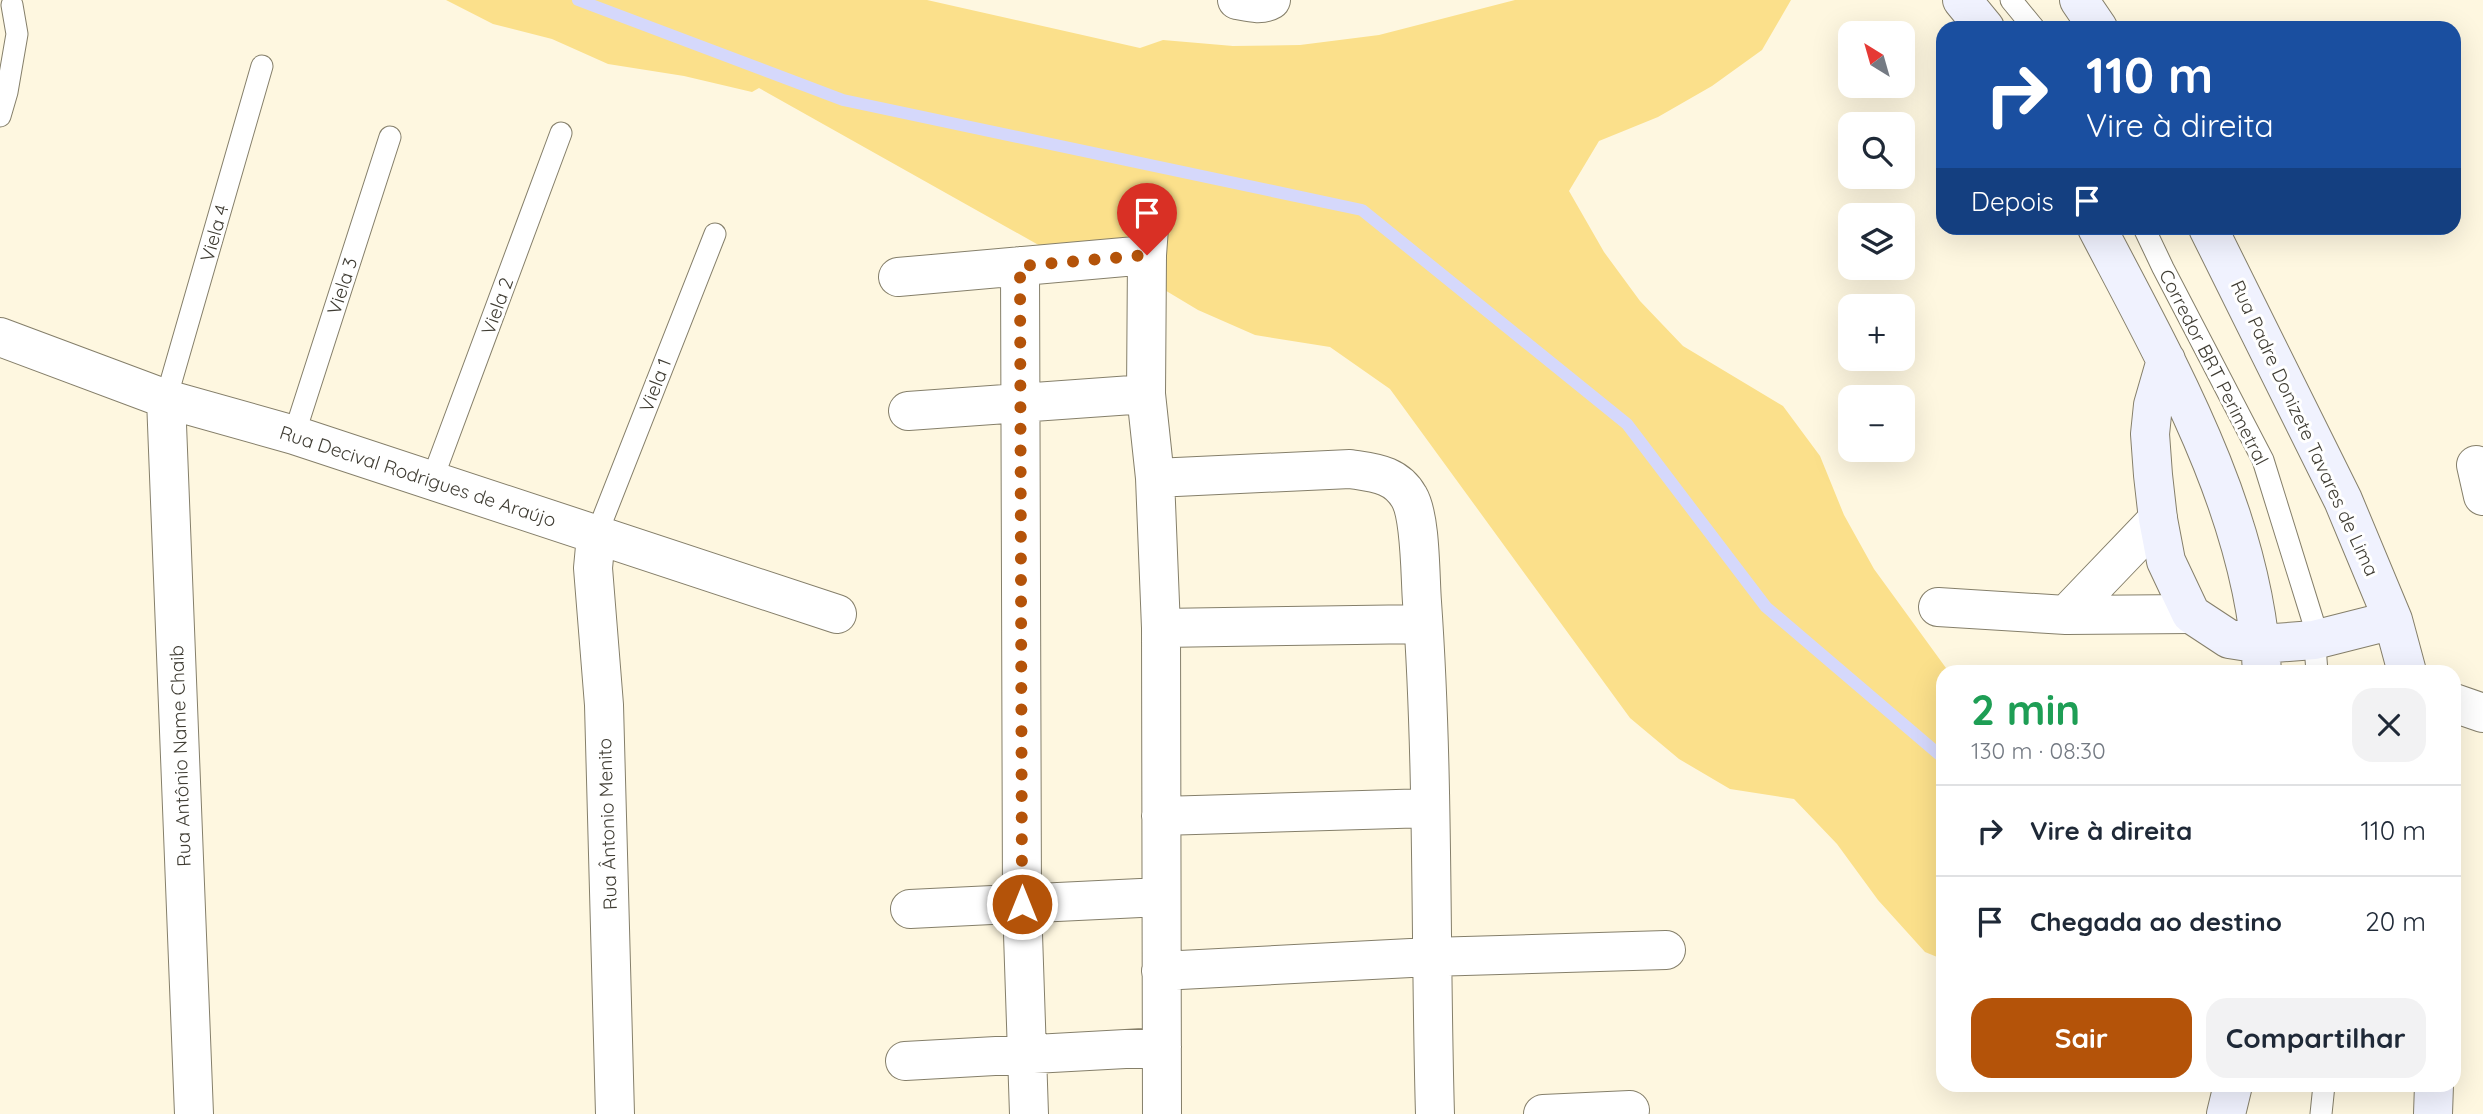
<!DOCTYPE html>
<html lang="pt">
<head>
<meta charset="utf-8">
<style>
	body { margin:0; font-family:Quicksand,sans-serif; background:#f2f2f3; color:#1f2937; height:100vh; display:flex; flex-direction:column; font-size:26px; white-space:nowrap }
	* { box-sizing:border-box; margin:0 }
	p { font-size:23px; color:#747a83 }
	.icon { flex:none; width:38px; height:38px; fill:none; stroke:currentColor; stroke-width:2; stroke-linecap:round; stroke-linejoin:round }
	.map { position:relative; flex:1; overflow:hidden }
	.panel { position:absolute; left:1936px; top:665px; width:525px; height:427px; display:flex; flex-direction:column; background:#fff; border-radius:21px; box-shadow:0 7px 28px #0002 }
	.panel>* { flex:none }
	.guide { position:absolute; left:1936px; top:21px; width:525px; height:214px; border-radius:21px; box-shadow:0 7px 28px #0002; background:#1a4fa0; color:#fff; overflow:hidden }
	.needle { width:46px; rotate:323deg }
	.tools { position:absolute; left:1838px; top:21px; display:grid; gap:14px }
	.tools a { display:grid; place-items:center; width:77px; height:77px; border-radius:14px; background:#fff; box-shadow:0 7px 28px #0002; font-size:35px }
	.pin { position:absolute; display:grid; place-items:center; width:60px; height:60px; color:#fff; margin:-72px -30px; border-radius:50% 50% 50% 0; rotate:-45deg; box-shadow:0 0 7px #0007 }
	.pin .icon { rotate:45deg }
	.me { position:absolute; width:77px; margin:-38px; rotate:0deg; stroke-linejoin:round; filter:drop-shadow(0 0 5px #0008) }
	.turn { display:flex; align-items:center; gap:24px; height:147px; padding:0 35px; font-size:32px }
	.turn .icon { width:91px; height:91px; stroke-width:2.5 }
	.turn b { display:block; font-size:49px; line-height:60px }
	.then { display:flex; align-items:center; height:66px; padding:0 35px; background:#0003; gap:14px; font-size:26px }
	.round { display:grid; place-items:center; flex:none; width:74px; height:74px; border-radius:21px; background:#f2f2f3 }
	.summary { display:flex; align-items:center; justify-content:space-between; height:119px; padding:0 35px }
	h1 { font-size:42px; font-weight:700; line-height:52px; color:#1e9e55 }
	.button { display:flex; gap:14px; margin-top:auto; padding:14px 35px }
	.button a { flex:1; height:80px; border-radius:21px; background:#b45309; color:#fff; font-size:28px; font-weight:700; line-height:80px; text-align:center }
	.button a+a { background:#f2f2f3; color:#1f2937 }
	ul { padding:0; list-style:none }
	li { display:flex; align-items:center; gap:21px; height:91px; padding:0 35px; border-top:2px solid #e0e1e3 }
	li div { flex:1 }
	li b { display:block; font-size:26px }
	li em { font-style:normal }
	.map>svg:first-child { display:block }
</style>
</head>
<body>
<div class="map">
<svg width="2483" height="1114" viewBox="0 0 2483 1114">
	<rect width="100%" height="100%" fill="#fef7e0"/>
	<!-- green -->
	<path fill="#fbe08b" d="M446,0H927L1140,48L1163,40L1233,46L1300,45L1379,35L1515,0H1791L1762,50L1712,86L1658,117L1599,141L1569,191L1604,252L1640,301L1683,346L1783,406L1820,456L1844,515L1874,569L1946,668L1953,672H1942V959L1925,952L1878,900L1837,844L1794,799L1730,789L1679,759L1630,718L1390,389L1330,347L1255,335L1198,310L1148,280L1083,270L759,88L752,92L684,76L608,64L552,39L493,24Z"/>
	<g fill="none" stroke-linecap="round" stroke-linejoin="round">
		<!-- stream -->
		<path stroke="#d5d8fb" stroke-width="12" d="M578,0L843,100L1362,210L1627,424L1766,607L1942,757"/>
		<!-- lane casing -->
		<g stroke="#857f6a" stroke-width="23">
			<path id="lane" d="M2011,0L2034,28
				M0,116L7,92L17,34L12,5
				M2144,228L2163,268L2263,460L2313,621L2317,672
				M166,399L262,66
				M294,435L390,137
				M432,480L561,133
				M596,536L715,234
				M2321,1114L2324,1085"/>
		</g>
		<!-- street casing -->
		<g stroke="#857f6a" stroke-width="40">
			<path id="street" d="M1237,0C1248,2 1261,6 1271,0
				M1150,214L1147,255L1146,394L1155,478L1161,628L1162,1114
				M1020,266L1022,904L1029,1114
				M898,277L1147,255
				M0,337L166,399L294,435L837,614
				M166,399L194,1114
				M908,411L1146,394
				M2476,465L2483,496
				M1155,478L1350,469C1375,473 1396,474 1409,497C1421,517 1420,577 1422,602C1434,772 1430,944 1435,1114
				M596,536L593,568L604,705L615,1114
				M1938,607L2066,615L2191,614
				M2066,615L2158,519
				M1161,628L1423,624
				M2454,703L2483,713
				M1161,816L1430,808
				M910,909L1161,897
				M1161,971L1430,957L1666,950
				M905,1061L1162,1047
				M1543,1114L1630,1110"/>
		</g>
		<!-- secondary casing -->
		<g stroke="#857f6a" stroke-width="40">
			<path id="secondary" d="M1962,0L1985,28
				M2079,0L2098,28
				M2097,228C2168,364 2255,515 2262,672
				M2208,228L2343,500L2393,620L2407,672
				M2166,360L2153,405L2150,434L2153,475L2158,519L2166,561L2191,614L2229,639L2261,644L2314,640L2393,620
				M2226,1114L2233,1085
				M2433,1114L2434,1085"/>
		</g>
		<!-- lane -->
		<use href="#lane" stroke="#fff" stroke-width="21"/>
		<!-- street -->
		<use href="#street" stroke="#fff" stroke-width="38"/>
		<!-- secondary -->
		<use href="#secondary" stroke="#f0f2fe" stroke-width="38"/>
	</g>
	<g fill="none" stroke-linecap="round" stroke-linejoin="round">
		<!-- route -->
		<path stroke="#b45309" stroke-width="12" stroke-dasharray="0 21.6" d="M1022,904L1020,266L1147,255"/>
	</g>
	<g text-anchor="middle" stroke-width="6" stroke-linejoin="round" paint-order="stroke">
		<!-- street labels -->
		<g font-size="19" fill="#3f3c33" stroke="#fff">
			<text transform="translate(214 233) rotate(-74)" y="7">Viela 4</text>
			<text transform="translate(342 286) rotate(-72)" y="7">Viela 3</text>
			<text transform="translate(497 306) rotate(-70)" y="7">Viela 2</text>
			<text transform="translate(2214 367) rotate(63)" y="7">Corredor BRT Perimetral</text>
			<text transform="translate(655 385) rotate(-69)" y="7">Viela 1</text>
			<text transform="translate(2305 428) rotate(65)" y="7">Rua Padre Donizete Tavares de Lima</text>
			<text transform="translate(418 476) rotate(18)" y="7">Rua Decival Rodrigues de Araújo</text>
			<text transform="translate(180 756) rotate(-92)" y="7">Rua Antônio Name Chaib</text>
			<text transform="translate(607 824) rotate(-92)" y="7">Rua Ântonio Menito</text>
		</g>
	</g>
</svg>
<div class="tools">
<a><svg class="needle" viewBox="-14 -14 28 28"><path d="M0-13l5 13h-10z" fill="#e53935"/><path d="M0 13l5-13h-10z" fill="#747a83"/></svg></a>
<a><svg class="icon" aria-label="search" viewBox="0 0 24 24"><circle cx="10" cy="10" r="6"/><path d="M15 15l6 6"/></svg></a>
<a><svg class="icon" aria-label="layers" viewBox="0 0 24 24"><path d="M12 4l9 5-9 5-9-5zM3 14l9 5 9-5"/></svg></a>
<a>+</a>
<a>−</a>
</div>
<div class="pin" style="left:1147px;top:255px;background:#d93025"><svg class="icon" aria-label="arrive" viewBox="0 0 24 24"><path d="M6 21V4h12l-3 4 3 4H6"/></svg></div>
<svg class="me" style="left:1022px;top:904px" viewBox="-20 -20 40 40"><circle r="17" fill="#b45309" stroke="#fff" stroke-width="3"/><path d="M0-11L8 9 0 5-8 9z" fill="#fff"/></svg>
<div class="guide">
<div class="turn"><svg class="icon" aria-label="right" viewBox="0 0 24 24"><path d="M7 20v-9h11M14 6l5 5-5 5"/></svg><div><b>110 m</b>Vire à direita</div></div>
<div class="then">Depois<svg class="icon" aria-label="arrive" viewBox="0 0 24 24"><path d="M6 21V4h12l-3 4 3 4H6"/></svg></div>
</div>
<section class="panel">
<div class="summary"><div><h1>2 min</h1><p>130 m · 08:30</p></div><a class="round"><svg class="icon" aria-label="close" viewBox="0 0 24 24"><path d="M6 6l12 12M18 6L6 18"/></svg></a></div>
<ul>
<li><svg class="icon" aria-label="right" viewBox="0 0 24 24"><path d="M7 20v-9h11M14 6l5 5-5 5"/></svg><div><b>Vire à direita</b></div><em>110 m</em></li>
<li><svg class="icon" aria-label="arrive" viewBox="0 0 24 24"><path d="M6 21V4h12l-3 4 3 4H6"/></svg><div><b>Chegada ao destino</b></div><em>20 m</em></li>
</ul>
<div class="button"><a>Sair</a><a>Compartilhar</a></div>
</section>
</div>
</body>
</html>
